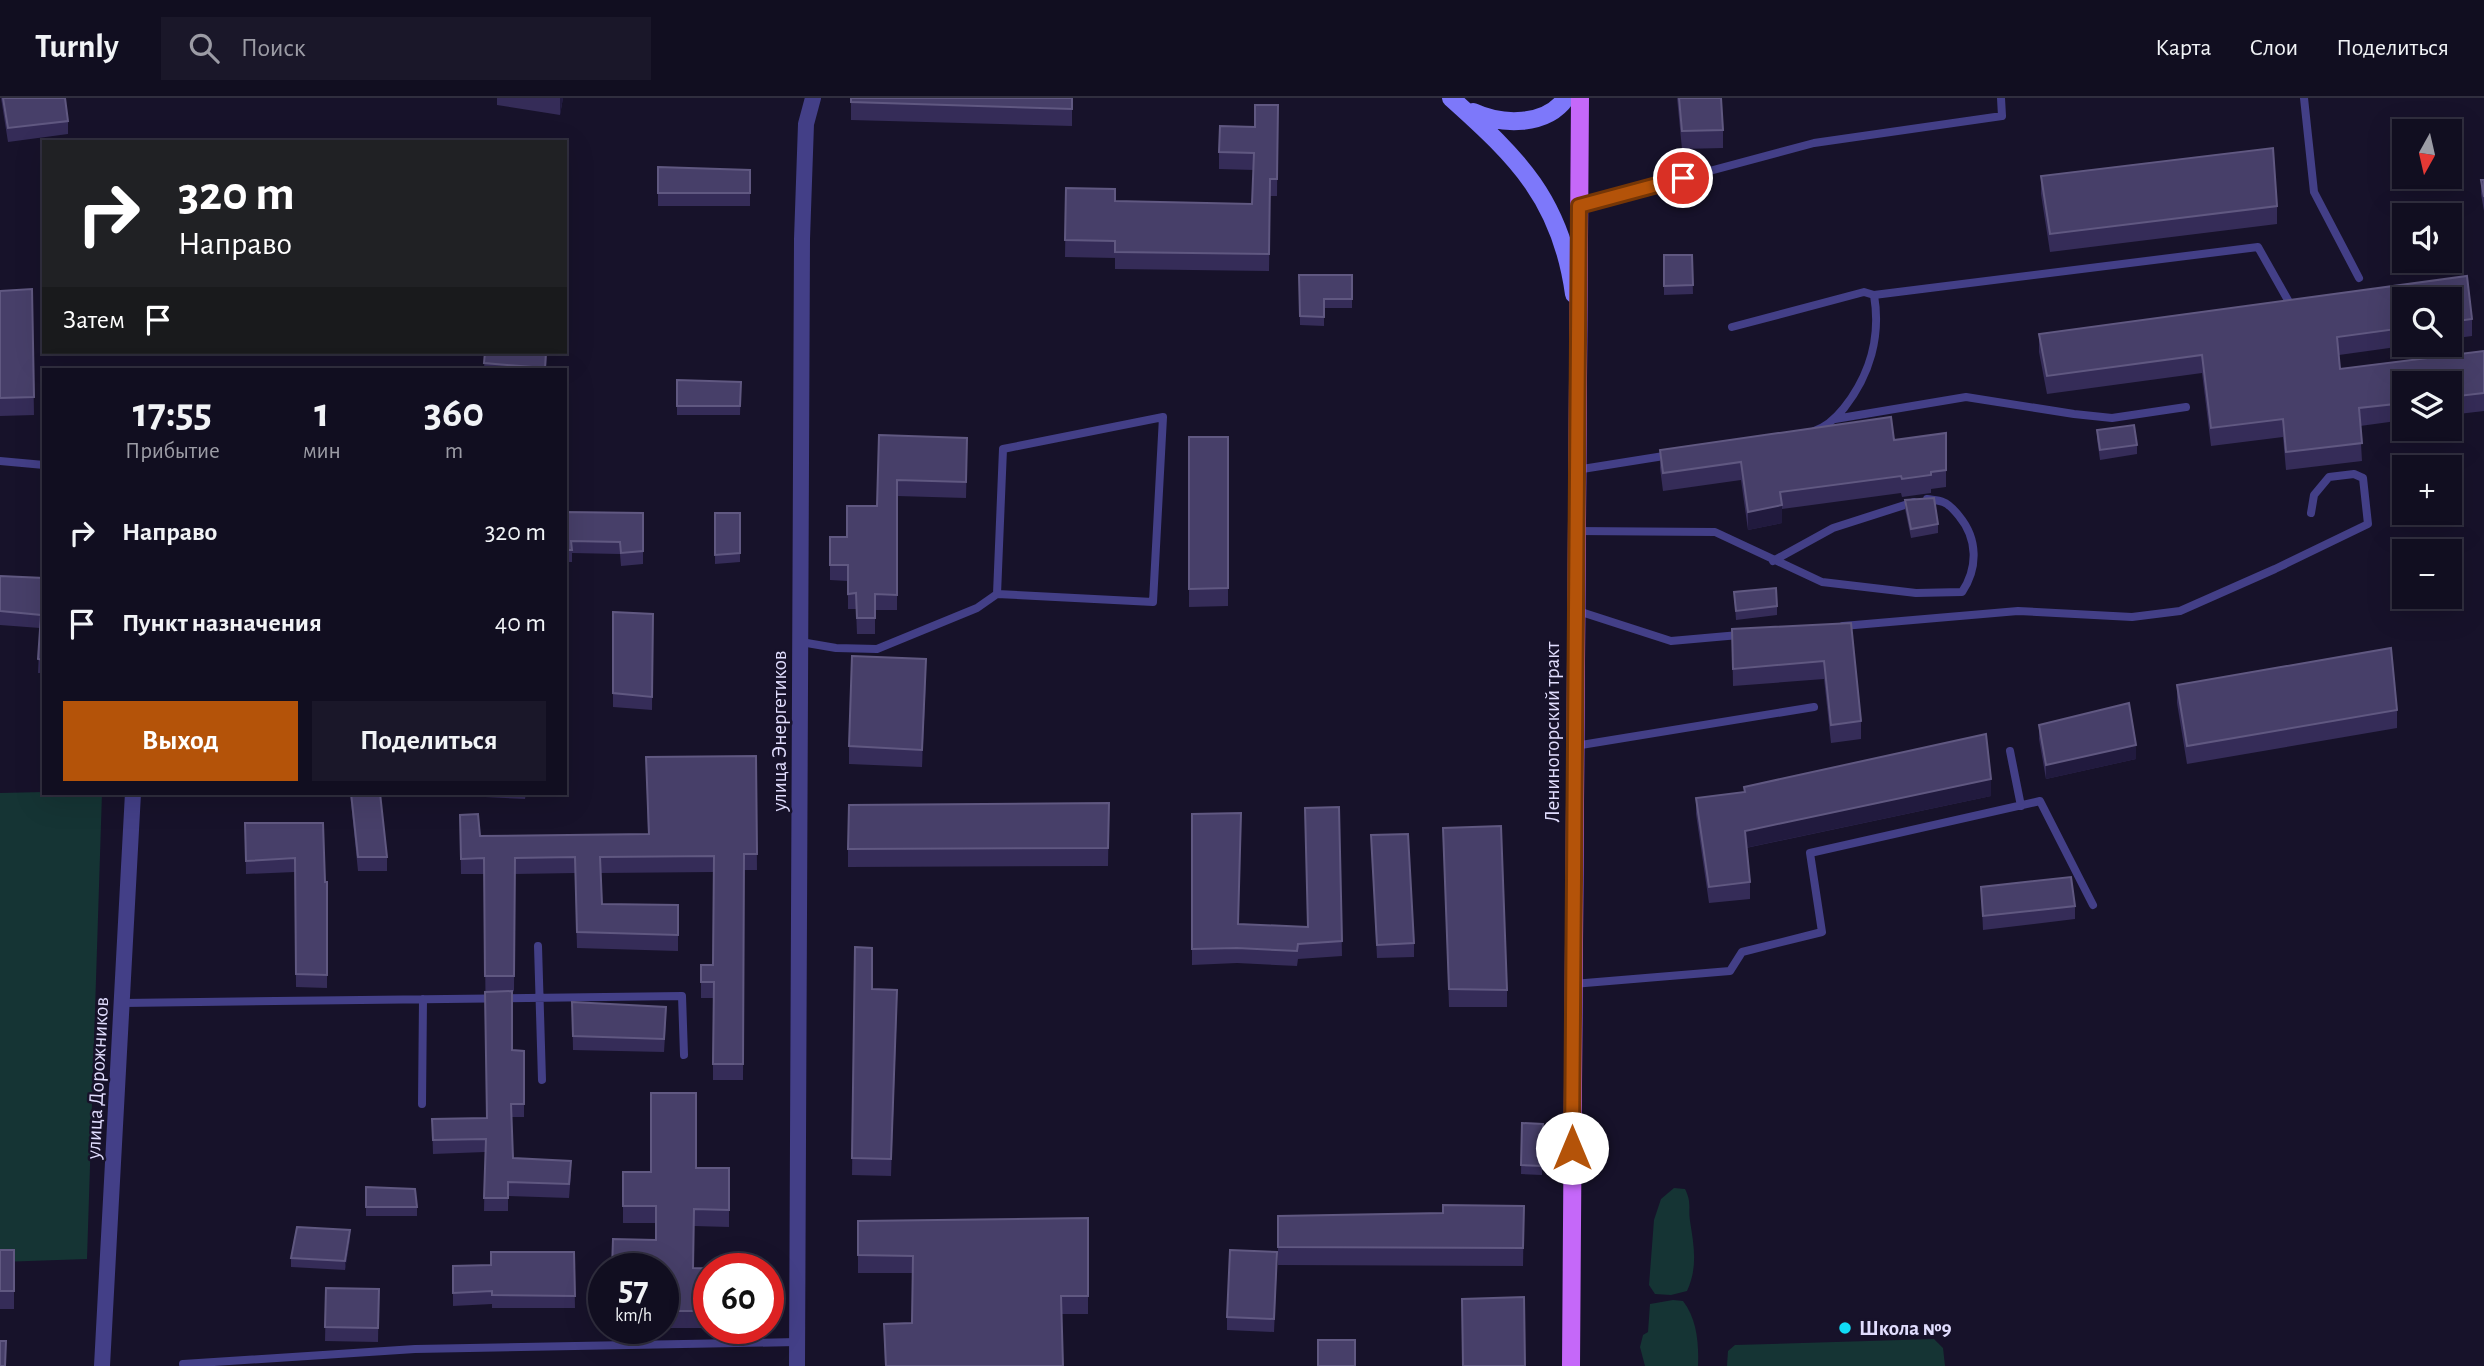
<!DOCTYPE html>
<html lang="ru">
<head>
<meta charset="utf-8">
<style>
	body { margin:0; font-family:"Alegreya Sans",sans-serif; background:#1a1729; color:#f1f3f6; height:100vh; display:flex; flex-direction:column; font-size:26px; white-space:nowrap }
	* { box-sizing:border-box; margin:0 }
	p { font-size:23px; color:#9c9ca5 }
	.icon { flex:none; width:38px; height:38px; fill:none; stroke:currentColor; stroke-width:2; stroke-linecap:round; stroke-linejoin:round }
	.map { position:relative; flex:1; overflow:hidden }
	.sheet { position:absolute; left:42px; top:270px; width:525px; height:427px; display:flex; flex-direction:column; background:#110e20; border-radius:0px; box-shadow:0 7px 28px #0002,0 0 0 2px #302e3e }
	.sheet>* { flex:none }
	.top-card { position:absolute; left:42px; top:42px; width:525px; height:214px; border-radius:0px; box-shadow:0 7px 28px #0002,0 0 0 2px #302e3e; background:#202124; color:#fff; overflow:hidden }
	.needle { width:46px; rotate:188deg }
	.fabs { position:absolute; left:2392px; top:21px; display:grid; gap:14px }
	.fabs a { display:grid; place-items:center; width:70px; height:70px; border-radius:0px; background:#110e20; box-shadow:0 7px 28px #0002,0 0 0 2px #302e3e; font-size:35px }
	.speed { position:absolute; left:588px; top:1155px; display:flex; gap:14px; font-size:35px; font-weight:700; text-align:center }
	.speed>* { display:grid; place-content:center; width:91px; height:91px; border-radius:50%; background:#110e20; box-shadow:0 7px 28px #0002,0 0 0 2px #302e3e; line-height:1 }
	.speed small { font-size:18px; font-weight:400 }
	.speed .limit { border:10px solid #d22; background:#fff; color:#111 }
	.pin { position:absolute; display:grid; place-items:center; width:60px; height:60px; color:#fff; margin:-30px; border:4px solid #fff; border-radius:50%; box-shadow:0 2px 7px #0007 }
	.me { position:absolute; width:77px; margin:-38px; rotate:0deg; stroke-linejoin:round; filter:drop-shadow(0 0 5px #0008) }
	.turn { display:flex; align-items:center; gap:24px; height:147px; padding:0 21px; font-size:32px }
	.turn .icon { width:91px; height:91px; stroke-width:2.5 }
	.turn b { display:block; font-size:49px; line-height:60px }
	.then { display:flex; align-items:center; height:66px; padding:0 21px; background:#0003; gap:14px; font-size:26px }
	.eta { display:flex; justify-content:space-evenly; align-items:center; height:119px; text-align:center }
	.eta b { font-size:42px; font-weight:600; line-height:49px }
	.action { display:flex; gap:14px; margin-top:auto; padding:14px 21px }
	.action a { flex:1; height:80px; border-radius:0px; background:#b45309; color:#fff; font-size:28px; font-weight:600; line-height:80px; text-align:center }
	.action a+a { background:#1a1729; color:#f1f3f6 }
	ul { padding:0; list-style:none }
	li { display:flex; align-items:center; gap:21px; height:91px; padding:0 21px }
	li div { flex:1 }
	li b { display:block; font-size:26px }
	li em { font-style:normal }
	header { display:flex; align-items:center; gap:42px; box-sizing:border-box; height:98px; padding:0 35px; background:#110e20; border-bottom:2px solid #302e3e }
	header strong { font-size:33px }
	nav { display:flex; gap:38px; margin-inline-start:auto; font-size:24px }
	.search { width:490px; height:63px; background:#1a1729; display:flex; align-items:center; gap:18px; box-sizing:border-box; padding:0 24px; border-radius:0px; color:#9c9ca5; font-size:26px }
	.map>svg:first-child { display:block }
</style>
</head>
<body>
<header>
<strong>Turnly</strong>
<div class="search"><svg class="icon" aria-label="search" viewBox="0 0 24 24"><circle cx="10" cy="10" r="6"/><path d="M15 15l6 6"/></svg>Поиск</div>
<nav><a>Карта</a><a>Слои</a><a>Поделиться</a></nav>
</header>
<div class="map">
<svg width="2484" height="1268" viewBox="0 0 2484 1268">
	<rect width="100%" height="100%" fill="#17122a"/>
	<!-- green -->
	<path fill="#153434" d="M44,694L102,695L87,1161L0,1164V695Z
		M1674,1090L1685,1091C1692,1105 1688,1109 1690,1123C1694,1148 1698,1169 1687,1193L1671,1197L1655,1196L1649,1187L1654,1122L1661,1101Z
		M1673,1202L1683,1203C1697,1221 1699,1246 1698,1268H1645L1640,1249L1643,1237L1648,1234L1650,1206Z
		M1934,1241L1943,1250L1945,1268H1727L1728,1253L1735,1247Z"/>
	<g fill="none" stroke-linecap="round" stroke-linejoin="round">
		<!-- lane -->
		<path stroke="#433f87" stroke-width="8" d="M2304,0L2314,94L2359,180
			M1579,108L1814,45L2002,18L2001,0
			M1874,197L2258,149L2289,204
			M1732,229L1864,194L1874,197C1881,238 1870,277 1844,310C1836,320 1827,329 1814,333
			M1835,321L1966,299L2074,316L2112,320L2186,309
			M0,363L44,367
			M1576,372L1670,357
			M1576,433L1715,434L1822,484L1916,495L1962,494C1978,470 1978,441 1959,418C1955,413 1949,406 1943,404C1938,402 1932,402 1927,401
			M1773,463L1833,430L1914,404
			M1575,512L1671,543L1739,537
			M1843,528L2018,513L2132,519L2180,513L2275,471L2368,426L2363,380L2354,376L2329,379L2314,397L2311,415
			M801,544L836,550L877,551L977,510L997,496L1153,504L1163,319L1003,351L997,496
			M1575,648L1814,609
			M2010,653L2021,708
			M538,848L542,982
			M1573,886L1730,873L1742,854L1822,834L1810,755L2040,703L2093,807
			M123,905L682,898L684,957
			M422,1006L423,901
			M183,1266L415,1251L797,1244"/>
		<!-- street -->
		<path stroke="#433f87" stroke-width="16" d="M102,1268L133,695
			M797,1268L802,141L806,26L813,0"/>
		<!-- secondary -->
		<path stroke="#7d78fa" stroke-width="18" d="M1451,0C1518,60 1561,102 1574,196
			M1473,14C1501,27 1546,29 1566,0"/>
		<!-- primary -->
		<path stroke="#c568f9" stroke-width="18" d="M1571,1268L1580,0"/>
	</g>
	<!-- wall -->
	<path fill="#352c58" d="M1,0H22L68,23V36L8,44Z
		M497,0H563L560,17L497,7Z
		M851,0H1072V28L851,22Z
		M1677,0H1721L1723,32V50L1682,51Z
		M1278,7L1277,98H1270L1269,173L1115,171V160L1065,159L1066,90L1115,103L1252,106L1254,72L1219,71V54L1255,29Z
		M658,69L750,72V108H658Z
		M2041,78L2277,108V126L2050,154L2041,96Z
		M2481,82H2484V113L2481,96Z
		M1692,157L1693,196L1664,197V188Z
		M1299,177H1352V210H1324V228L1300,227Z
		M2467,178L2472,221V238L2450,241V201H2404V247H2411L2339,257L2340,271L2484,253V313L2450,317V285H2404V322L2360,328L2362,363L2286,372L2283,339L2211,348L2202,275L2047,296L2039,254V236Z
		M32,191L34,317L0,318V193Z
		M485,254H547L546,271H484Z
		M677,282L741,284L740,317H677Z
		M2097,332L2137,347V356L2100,362L2097,341Z
		M1946,335V389L1931,391V395L1902,399L1901,395L1782,411V425L1748,432L1741,382L1663,393L1660,370V352L1894,342Z
		M879,337L967,356L966,400L897,398V512H875V536H857L856,511H848V483L830,482V439H847L877,408Z
		M1189,339H1228V508L1189,509Z
		M1905,402L1938,426V435L1911,440L1905,411Z
		M565,414L643,415V466L621,468L620,456L572,455V464H565Z
		M715,415H740V464L715,466Z
		M0,478L44,480V575H38L40,530L0,527Z
		M1734,494L1777,508V517L1736,522Z
		M613,514L653,516L652,612L613,609Z
		M1851,525L1861,623V641L1831,645L1824,581L1733,588L1732,531Z
		M926,579L922,669L849,666V648Z
		M2177,587L2397,612V630L2187,666L2177,605Z
		M2039,627L2136,661L2046,681L2039,641Z
		M756,658L757,772H744L743,982H713V900H701V867H713L714,774L601,775L602,806L678,807V853L577,850L575,775L515,776L514,893L512,894V952L524,953V1019H511L513,1060L571,1076L569,1100L508,1098V1113H484L485,1054L433,1056L432,1021L487,1020L484,776H461L460,717L480,738L648,736L646,659Z
		M1744,689L1991,698L1746,750L1750,784V801L1709,805L1696,716V700L1744,694Z
		M211,695H244V696H211Z
		M350,695H380L387,759V773H358Z
		M485,695H526L525,701L485,699Z
		M1109,705L1108,768L848,769V751Z
		M1339,709L1342,858L1298,861L1297,868L1237,865L1192,867V716L1238,826L1308,829Z
		M245,725H323L325,784H327V890L296,889L295,774L246,776Z
		M1443,730L1507,892V909H1449Z
		M1371,737L1414,845V859L1377,860Z
		M1981,789L2075,808V821L1983,832Z
		M855,849L872,891L897,909L891,1078L852,1077Z
		M572,904L666,922L664,954L573,952Z
		M1522,1025L1543,1026L1542,1077L1521,1076Z
		M696,1070H729V1129L694,1128L693,1170L709,1171V1230H725H663V1171L656,1142V1125H623V1074H651Z
		M366,1089L417,1109V1118H366Z
		M1524,1108L1523,1168L1278,1167V1118L1443,1115Z
		M1088,1120V1216H1061L1063,1268H885L884,1226L912,1225V1175H858V1123Z
		M350,1141L345,1172L291,1169V1160Z
		M0,1152H14V1211H0Z
		M574,1154L575,1210H492V1206L453,1208V1168L491,1167Z
		M1277,1167L1274,1234L1227,1232V1219Z
		M326,1190L379,1191L378,1244L325,1243Z"/>
	<!-- shaded-wall -->
	<path fill="#211a3e" d="M560,0H563L560,17Z
		M1782,407V425L1748,432V414Z
		M926,561V579L922,669V652Z
		M2136,647V661L2046,681V667Z
		M1991,681V698L1745,750V733Z
		M897,892V909L891,1078V1061Z
		M350,1132V1141L345,1172V1163Z"/>
	<!-- building -->
	<path fill="#473f69" stroke="#605881" stroke-width="2" d="M3,0H65L68,23L8,30Z
		M851,0H1072V11L851,4Z
		M1679,0H1721L1723,32L1682,33Z
		M1255,7H1278L1277,81H1270L1269,156L1115,154V143L1065,142L1066,90L1115,91V103L1252,106L1254,55L1219,54L1220,28L1255,29Z
		M2273,50L2277,108L2050,136L2041,78Z
		M658,69L750,72V95H658Z
		M2481,82H2484V99Z
		M1664,157H1692L1693,187L1664,188Z
		M1299,177H1352V201H1324V219L1300,218Z
		M2467,178L2472,221L2450,224V201H2404V230L2337,239L2340,271L2484,253V295L2450,299V285H2404V305L2359,310L2362,345L2286,354L2283,321L2211,330L2202,257L2047,278L2039,236Z
		M32,191L34,299L0,300V193Z
		M485,254H546L545,270L484,265Z
		M677,282L741,284L740,308H677Z
		M1891,319L1894,342L1946,335V372L1931,374V377L1902,381L1901,378L1780,394L1782,407L1748,414L1741,364L1663,375L1660,352Z
		M2134,327L2137,347L2100,352L2097,332Z
		M879,337L967,340L966,384L897,382V497L875,496V520H857L856,495L848,496V467H830V439H847V408H877Z
		M1189,339H1228V490L1189,491Z
		M1934,400L1938,426L1911,431L1905,402Z
		M565,414L643,415V453L621,455L620,444L571,443L572,452H565Z
		M715,415H740V455L715,457Z
		M0,478L44,480V562L38,561L41,517L0,513Z
		M1776,490L1777,508L1736,513L1734,494Z
		M613,514L653,516L652,599L613,595Z
		M1851,525L1861,623L1831,627L1824,563L1733,571L1732,531Z
		M2391,550L2397,612L2187,648L2177,587Z
		M852,558L926,561L922,652L849,648Z
		M2129,605L2136,647L2046,667L2039,627Z
		M1986,636L1991,681L1745,733L1750,784L1709,789L1696,700L1745,694L1744,689Z
		M756,658L757,756H744L743,966H713L714,884H701V867H713L714,758L600,759L602,806L678,807V837L577,834L575,759L515,760L514,878H485L484,760L461,761L460,717L478,716L480,738L649,736L646,659Z
		M351,695H380L387,759H358Z
		M1109,705L1108,750L848,751L849,707Z
		M1339,709L1342,843L1298,846L1297,853L1237,850L1192,851V716L1241,715L1238,826L1308,829L1305,710Z
		M245,725H323L325,784H327V877L296,876L295,760L246,763Z
		M1501,728L1507,892L1449,891L1443,730Z
		M1408,736L1414,845L1377,847L1371,737Z
		M2071,779L2075,808L1983,818L1981,789Z
		M855,849L872,850V891L897,892L891,1061L852,1060Z
		M512,893V952L524,953V1006H511L513,1060L571,1063L569,1086L508,1084V1100H484L486,1041L433,1042L432,1021L487,1020L485,894Z
		M572,904L666,909L664,941L573,938Z
		M651,995H696V1070H729V1112L694,1111L693,1170L725,1171H709V1213H663V1171H612L613,1141L656,1142V1108H623V1074H651Z
		M1522,1025L1543,1026L1542,1068L1521,1067Z
		M366,1089L415,1091L417,1109H366Z
		M1443,1107L1524,1108L1523,1150L1278,1149V1118L1443,1115Z
		M1088,1120V1198H1061L1063,1268H886L884,1226L912,1225L913,1158L858,1157V1123Z
		M297,1129L350,1132L345,1163L291,1160Z
		M0,1152H14V1193H0Z
		M1230,1152L1277,1154L1274,1221L1227,1219Z
		M491,1154H574L575,1198L492,1197V1193L453,1195V1168L491,1167Z
		M326,1190L379,1191L378,1230L325,1229Z
		M1524,1199L1525,1268H1463L1462,1201Z
		M1318,1242H1355V1268H1318Z
		M0,1243H6L5,1268H0Z"/>
	<g fill="none" stroke-linecap="round" stroke-linejoin="round">
		<!-- route casing -->
		<g stroke="#753606" stroke-width="18">
			<path id="route" d="M1572,1050L1579,108L1683,80"/>
		</g>
		<!-- route -->
		<use href="#route" stroke="#b45309" stroke-width="12"/>
	</g>
	<!-- markers -->
	<circle fill="#10dcf6" stroke="#17122a" stroke-width="2.5" cx="1845" cy="1230" r="7"/>
	<g text-anchor="middle" stroke-width="5" stroke-linejoin="round" paint-order="stroke">
		<!-- street labels -->
		<g font-size="21" fill="#e1ddfe" stroke="#17122a">
			<text transform="translate(779 633) rotate(-90)" y="7">улица Энергетиков</text>
			<text transform="translate(1552 634) rotate(-90)" y="7">Лениногорский тракт</text>
			<text transform="translate(97 980) rotate(-87)" y="7">улица Дорожников</text>
		</g>
		<!-- poi labels -->
		<g font-size="21" font-weight="bold" fill="#e1ddfe" stroke="#17122a" text-anchor="start">
			<text x="1859" y="1237">Школа №9</text>
		</g>
	</g>
</svg>
<div class="fabs">
<a><svg class="needle" viewBox="-14 -14 28 28"><path d="M0-13l5 13h-10z" fill="#e53935"/><path d="M0 13l5-13h-10z" fill="#9c9ca5"/></svg></a>
<a><svg class="icon" aria-label="sound" viewBox="0 0 24 24"><path d="M4 9h4l5-4v14l-5-4H4zM17 9q2 3 0 6"/></svg></a>
<a><svg class="icon" aria-label="search" viewBox="0 0 24 24"><circle cx="10" cy="10" r="6"/><path d="M15 15l6 6"/></svg></a>
<a><svg class="icon" aria-label="layers" viewBox="0 0 24 24"><path d="M12 4l9 5-9 5-9-5zM3 14l9 5 9-5"/></svg></a>
<a>+</a>
<a>−</a>
</div>
<div class="speed"><div>57<small>km/h</small></div><div class="limit">60</div></div>
<div class="pin" style="left:1683px;top:80px;background:#d93025"><svg class="icon" aria-label="arrive" viewBox="0 0 24 24"><path d="M6 21V4h12l-3 4 3 4H6"/></svg></div>
<svg class="me" style="left:1572px;top:1050px" viewBox="-20 -20 40 40"><circle r="19" fill="#fff"/><path d="M0-13L10 11 0 6-10 11z" fill="#b45309"/></svg>
<div class="top-card">
<div class="turn"><svg class="icon" aria-label="right" viewBox="0 0 24 24"><path d="M7 20v-9h11M14 6l5 5-5 5"/></svg><div><b>320 m</b>Направо</div></div>
<div class="then">Затем<svg class="icon" aria-label="arrive" viewBox="0 0 24 24"><path d="M6 21V4h12l-3 4 3 4H6"/></svg></div>
</div>
<section class="sheet">
<div class="eta">
<div><b>17:55</b><p>Прибытие</p></div>
<div><b>1</b><p>мин</p></div>
<div><b>360</b><p>m</p></div>
</div>
<ul>
<li><svg class="icon" aria-label="right" viewBox="0 0 24 24"><path d="M7 20v-9h11M14 6l5 5-5 5"/></svg><div><b>Направо</b></div><em>320 m</em></li>
<li><svg class="icon" aria-label="arrive" viewBox="0 0 24 24"><path d="M6 21V4h12l-3 4 3 4H6"/></svg><div><b>Пункт назначения</b></div><em>40 m</em></li>
</ul>
<div class="action"><a>Выход</a><a>Поделиться</a></div>
</section>
</div>
</body>
</html>
